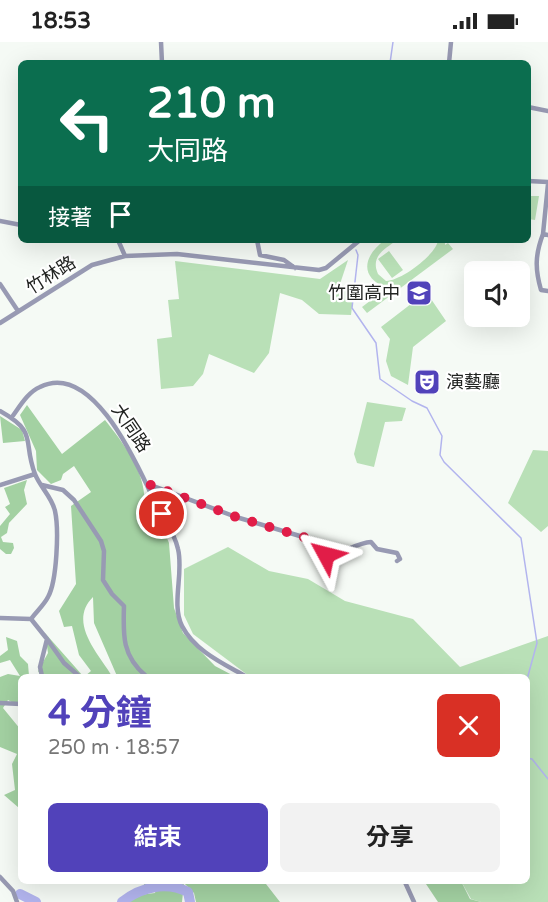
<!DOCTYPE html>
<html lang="zh-TW">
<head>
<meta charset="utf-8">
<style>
	body { margin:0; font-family:"Varela Round","Noto Sans TC",sans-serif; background:#f2f2f2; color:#222; height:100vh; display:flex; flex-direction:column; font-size:22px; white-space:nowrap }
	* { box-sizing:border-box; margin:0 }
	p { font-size:20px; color:#767676 }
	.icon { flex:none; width:33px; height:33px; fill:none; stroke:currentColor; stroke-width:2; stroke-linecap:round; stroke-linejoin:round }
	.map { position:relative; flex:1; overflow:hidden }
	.side { position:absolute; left:18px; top:632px; width:512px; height:210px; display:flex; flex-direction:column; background:#fff; border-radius:9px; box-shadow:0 6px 24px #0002 }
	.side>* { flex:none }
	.top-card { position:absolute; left:18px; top:18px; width:513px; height:183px; border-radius:9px; box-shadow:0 6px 24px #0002; background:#0b6e4f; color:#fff; overflow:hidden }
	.tools { position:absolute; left:464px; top:219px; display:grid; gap:12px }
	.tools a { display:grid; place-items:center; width:66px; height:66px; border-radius:9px; background:#fff; box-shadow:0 6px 24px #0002; font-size:30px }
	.pin { position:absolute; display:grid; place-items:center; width:51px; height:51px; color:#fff; margin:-26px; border:3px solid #fff; border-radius:50%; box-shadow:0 2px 6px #0007 }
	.me { position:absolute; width:66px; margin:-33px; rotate:308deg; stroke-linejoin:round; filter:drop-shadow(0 0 4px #0008) }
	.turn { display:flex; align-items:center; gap:21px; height:126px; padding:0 30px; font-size:27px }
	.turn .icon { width:78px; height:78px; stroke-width:2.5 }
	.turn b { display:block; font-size:42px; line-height:51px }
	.then { display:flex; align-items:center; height:57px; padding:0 30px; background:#0003; gap:12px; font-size:22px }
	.round { display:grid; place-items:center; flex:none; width:63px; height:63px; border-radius:9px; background:#f2f2f2 }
	.headline { display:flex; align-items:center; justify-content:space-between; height:102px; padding:0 30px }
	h1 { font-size:36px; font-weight:700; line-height:45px; color:#5142ba }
	.action { display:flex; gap:12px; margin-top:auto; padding:12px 30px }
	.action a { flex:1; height:69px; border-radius:9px; background:#5142ba; color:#fff; font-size:24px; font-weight:700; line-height:69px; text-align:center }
	.action a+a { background:#f2f2f2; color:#222 }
	.status { display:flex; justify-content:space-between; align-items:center; height:42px; padding:0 30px; background:#fff; direction:ltr }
	.status svg { height:16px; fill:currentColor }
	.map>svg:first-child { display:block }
</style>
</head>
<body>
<div class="status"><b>18:53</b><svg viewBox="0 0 49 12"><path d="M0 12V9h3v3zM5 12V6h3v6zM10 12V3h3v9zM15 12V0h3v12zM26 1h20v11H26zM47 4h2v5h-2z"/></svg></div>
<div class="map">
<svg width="548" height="860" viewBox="0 0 548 860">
	<rect width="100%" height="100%" fill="#f5faf5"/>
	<!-- green -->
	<path fill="#b9e0b7" d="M528,154H539L535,178L528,177Z
		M385,198H397C385,207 370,214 378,232L386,239C401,239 437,212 438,198H445V203L448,201L453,207L367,271L362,265L387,246C358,235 364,213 385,198Z
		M389,209L403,228L392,236L378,217Z
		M348,218L340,242L354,248L351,273L319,272L302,258L280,251L269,311L254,331L209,312L203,332L193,344L161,347L157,297L172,295L168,258L179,257L175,219L320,237Z
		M420,255L431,257L446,279L413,305L408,343L391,334L386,319L390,297L381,285Z
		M367,360L406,366L402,379L385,380L374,425L357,421L354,412Z
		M533,408L548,409V484L541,490L508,461Z
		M228,505L269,529L308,537L345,559L413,577L460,625L548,594V860H481L471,857L461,839L526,838V634H249L193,592L184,573V527Z"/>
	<!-- forest -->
	<path fill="#a3d1a2" d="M27,363L62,412L105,378C127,406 151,437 143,473L150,471L158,474L169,501L174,566L183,591L215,624L234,634H117L94,581L93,555C68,580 97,610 112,634H85L91,629L79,613L72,584L64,585L59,569L76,542L71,464L91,450L74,424L63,432L61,438L51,442L37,428L36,409L20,373Z
		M0,374L22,388L25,399L3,401Z
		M27,438L24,448L27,462L9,481L7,491L1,495L3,500L13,501L14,506L11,512H6L0,507V484L10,472L5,465L10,462L4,446Z
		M45,591L83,634H41L38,629L48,611Z
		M6,595L17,599L20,614L28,622L29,634H21V665L8,658L3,666L21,688L19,766L4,753L15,748L12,722L17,712L0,705V635L8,632L20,634L10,618L0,621V614L8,608Z
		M145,838H255L257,841L260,839H269L266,842L280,860H196L194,851L184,841L182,860H123L131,854L155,851L157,843L143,847Z
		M424,839H461L470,857L481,860H438Z"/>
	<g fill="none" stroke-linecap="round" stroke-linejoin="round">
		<!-- stream -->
		<path stroke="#b2b4ee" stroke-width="1.5" d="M390,21L393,0
			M356,208L358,213L352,266L376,301L380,337L412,359L427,366L442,394L440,413L444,420L521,496L537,601L526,641
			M526,716L532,717L548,737"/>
		<!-- river -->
		<path stroke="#b2b4ee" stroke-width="10" d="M20,852L36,860
			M122,860C141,845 166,839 188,850L190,860"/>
		<!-- street -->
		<path stroke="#989ab3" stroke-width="4.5" d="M161,0L162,21
			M449,21L451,0
			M528,65L548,69
			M528,139L548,140
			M0,179L21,183
			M543,192L548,142
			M548,193L543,192C535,213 535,227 541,248L548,249
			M118,198L125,214
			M257,198L260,213L284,218L295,226
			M0,242L18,269
			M0,281L92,223L125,214L177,212L319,228L326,226L360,198
			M0,369C39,391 22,398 35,432C40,445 52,455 55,469C59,487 57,539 48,555C44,563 36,570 31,577L0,576
			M12,375C20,364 28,350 40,345C92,319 136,420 152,454C160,472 174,488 178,507C184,531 171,562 182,584C195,609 222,621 245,634
			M148,442L236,475L310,497L326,513C342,513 355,501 371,500L377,507L397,511L400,517L397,519
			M0,443L35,432
			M42,443L63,448L74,458L101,499L104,509L103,538L112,552L124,564C123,593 122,614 146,634
			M31,577L47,597L40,625L42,634
			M47,597L64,621L79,634
			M0,661L21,662
			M0,835L13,849L17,860
			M404,838L414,860"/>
	</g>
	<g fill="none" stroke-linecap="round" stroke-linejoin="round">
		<!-- route -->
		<path stroke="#e11d48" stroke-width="10" stroke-dasharray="0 18" d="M162,472L148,442L236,475L310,497L326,513"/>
	</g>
	<!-- icons -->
	<defs>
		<g id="school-square" transform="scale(1.35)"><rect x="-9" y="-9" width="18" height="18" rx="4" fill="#5142ba" stroke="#fff"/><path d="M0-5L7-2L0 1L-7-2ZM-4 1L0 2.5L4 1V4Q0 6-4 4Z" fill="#fff"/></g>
		<g id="theatre-square" transform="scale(1.35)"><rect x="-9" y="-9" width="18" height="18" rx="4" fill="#5142ba" stroke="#fff"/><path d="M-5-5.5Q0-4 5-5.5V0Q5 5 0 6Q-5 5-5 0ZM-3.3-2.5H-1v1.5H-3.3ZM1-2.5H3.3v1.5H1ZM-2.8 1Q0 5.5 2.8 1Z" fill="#fff"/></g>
	</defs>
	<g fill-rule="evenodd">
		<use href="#school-square" x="419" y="251"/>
		<use href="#theatre-square" x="427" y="340"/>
	</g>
	<g text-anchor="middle" stroke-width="4.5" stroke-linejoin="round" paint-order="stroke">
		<!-- street labels -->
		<g font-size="18" fill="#212321" stroke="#fff">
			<text transform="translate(51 233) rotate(-32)" y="6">竹林路</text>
			<text transform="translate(131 386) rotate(56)" y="6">大同路</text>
		</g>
		<!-- poi labels -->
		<g font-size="18" fill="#212321" stroke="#fff" text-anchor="end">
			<text x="400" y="257">竹圍高中</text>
			<text x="446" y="346" text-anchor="start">演藝廳</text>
		</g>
	</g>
</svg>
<div class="tools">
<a><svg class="icon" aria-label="sound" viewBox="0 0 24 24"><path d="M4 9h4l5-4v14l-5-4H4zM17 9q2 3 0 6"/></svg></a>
</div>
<div class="pin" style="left:162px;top:472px;background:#d93025"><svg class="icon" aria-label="arrive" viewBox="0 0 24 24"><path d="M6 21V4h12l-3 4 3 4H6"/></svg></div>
<svg class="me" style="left:326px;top:513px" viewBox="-20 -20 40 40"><path d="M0-17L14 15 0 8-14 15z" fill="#e11d48" stroke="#fff" stroke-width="4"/></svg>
<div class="top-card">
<div class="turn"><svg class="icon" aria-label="left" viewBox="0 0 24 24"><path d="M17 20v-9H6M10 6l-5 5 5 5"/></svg><div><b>210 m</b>大同路</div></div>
<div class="then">接著<svg class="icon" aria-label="arrive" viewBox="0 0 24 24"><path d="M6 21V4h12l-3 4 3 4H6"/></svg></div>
</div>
<section class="side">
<div class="headline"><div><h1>4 分鐘</h1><p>250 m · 18:57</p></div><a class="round" style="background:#d93025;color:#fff"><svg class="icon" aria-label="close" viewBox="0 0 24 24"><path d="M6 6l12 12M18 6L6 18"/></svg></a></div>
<div class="action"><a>結束</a><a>分享</a></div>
</section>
</div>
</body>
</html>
